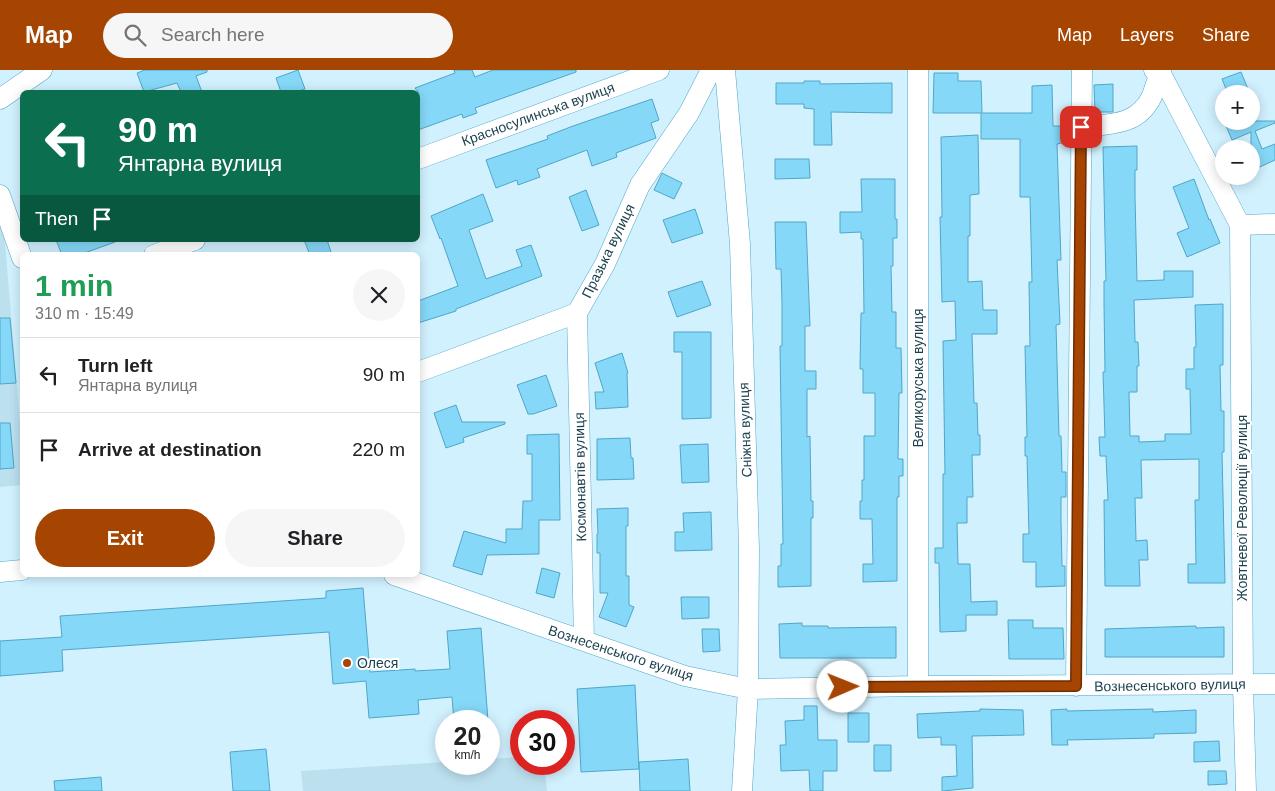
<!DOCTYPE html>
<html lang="en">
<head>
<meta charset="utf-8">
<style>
	body { margin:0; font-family:Arial,sans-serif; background:#f6f6f6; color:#202124; height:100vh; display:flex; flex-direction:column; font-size:19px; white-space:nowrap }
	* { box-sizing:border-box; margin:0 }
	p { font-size:16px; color:#757577 }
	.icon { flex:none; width:28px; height:28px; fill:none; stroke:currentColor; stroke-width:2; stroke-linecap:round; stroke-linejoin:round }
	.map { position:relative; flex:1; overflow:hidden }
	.details { position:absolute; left:20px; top:182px; width:400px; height:325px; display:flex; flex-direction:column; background:#fff; border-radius:8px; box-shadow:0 2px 12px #0003 }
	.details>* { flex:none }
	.guide { position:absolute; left:20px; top:20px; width:400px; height:152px; border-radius:8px; box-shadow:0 2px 12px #0003; background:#0b6e4f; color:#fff; overflow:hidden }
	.controls { position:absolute; left:1215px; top:15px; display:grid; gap:10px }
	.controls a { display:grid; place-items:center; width:45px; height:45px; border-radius:50%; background:#fff; box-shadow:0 2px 12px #0003; font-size:25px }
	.speed { position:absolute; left:435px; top:640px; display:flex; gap:10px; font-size:25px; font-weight:700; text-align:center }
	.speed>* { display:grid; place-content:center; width:65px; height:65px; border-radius:50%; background:#fff; box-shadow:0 2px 12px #0003; line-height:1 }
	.speed small { font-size:12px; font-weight:400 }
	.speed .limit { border:8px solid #d22; background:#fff; color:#111 }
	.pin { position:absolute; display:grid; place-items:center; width:42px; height:42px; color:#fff; margin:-21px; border-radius:10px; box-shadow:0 2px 8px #0006 }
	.me { position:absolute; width:55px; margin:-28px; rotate:89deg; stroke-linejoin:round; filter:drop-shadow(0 0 4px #0008) }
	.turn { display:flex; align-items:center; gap:18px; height:105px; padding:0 15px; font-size:22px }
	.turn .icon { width:65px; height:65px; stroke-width:2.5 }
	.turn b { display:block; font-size:35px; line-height:42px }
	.then { display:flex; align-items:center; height:48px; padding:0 15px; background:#0003; gap:10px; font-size:19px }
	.round { display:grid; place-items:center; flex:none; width:52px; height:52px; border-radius:26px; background:#f6f6f6 }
	.summary { display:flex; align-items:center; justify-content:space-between; height:85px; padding:0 15px }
	h1 { font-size:30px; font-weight:600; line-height:38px; color:#1e9e55 }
	.action { display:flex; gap:10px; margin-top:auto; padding:10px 15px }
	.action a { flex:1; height:58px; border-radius:30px; background:#a64501; color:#fff; font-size:20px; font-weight:600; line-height:58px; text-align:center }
	.action a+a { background:#f6f6f6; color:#202124 }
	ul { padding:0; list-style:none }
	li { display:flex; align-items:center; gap:15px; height:75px; padding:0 15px; border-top:1px solid #e0e0e0 }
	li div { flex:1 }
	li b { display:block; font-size:19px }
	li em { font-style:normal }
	header { display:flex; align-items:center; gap:30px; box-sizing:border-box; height:70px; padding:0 25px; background:#a64501; color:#fff }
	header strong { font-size:24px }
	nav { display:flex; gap:28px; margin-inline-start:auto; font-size:18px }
	.search { width:350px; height:45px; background:#f6f6f6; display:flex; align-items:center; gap:12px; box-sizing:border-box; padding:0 18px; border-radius:28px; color:#757577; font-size:19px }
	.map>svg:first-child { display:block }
</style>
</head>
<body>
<header>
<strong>Map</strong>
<div class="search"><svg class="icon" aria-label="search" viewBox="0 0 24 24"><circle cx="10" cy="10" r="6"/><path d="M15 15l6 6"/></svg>Search here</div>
<nav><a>Map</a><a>Layers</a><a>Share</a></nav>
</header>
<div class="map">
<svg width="1275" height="721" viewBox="0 0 1275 721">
	<rect width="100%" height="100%" fill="#d1f1ff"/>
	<!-- built -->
	<path fill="#bde0ef" d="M0,153L4,160L22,378V415L0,417Z
		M521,687V694H544L547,721H303L301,701L446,692V694H489V689Z"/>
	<!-- building -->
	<path fill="#86d8f9" stroke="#50a6c6" d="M145,0H207V2L196,6L202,22H181L177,13L144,22L137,3Z
		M298,0L305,19L296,22H281L276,8Z
		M454,0H472L475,7L493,0H576V2L475,38L477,43L463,48L462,44L418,60V22L415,18L455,3Z
		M1241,2L1250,24H1228L1222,9Z
		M934,3H958V11H981L982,43H1032V16L1052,15L1053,56H1062V73L1057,74L1061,190H1057L1060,254L1056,255L1059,366H1061L1062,402H1066V427H1061V451L1062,496H1065V516L1036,517V492H1023V464H1029L1027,386H1025V367H1027L1025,276H1030L1029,212H1032L1030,127H1020V69H981V43H933Z
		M804,11H820V14L892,13V43L831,42L832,75H814V39L804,38V34H776V13H804Z
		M1113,14V42H1095L1094,15Z
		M652,29L659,50L651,53L656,68L616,83L617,87L592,96L587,80L537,99L540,107L518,115L517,110L496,118L486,90L548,69L547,66L573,56Z
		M1224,51H1275V53L1255,61L1262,79L1275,74V90L1251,101V62L1232,70Z
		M978,65L979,124L970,125V166H968V212L982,211L983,240H997V264H972L974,333H977L978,365H980V385H972L973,427H967V453H957L958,494H970L971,532L997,531V545H966V561L940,562L939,493H935V478H943V404H945L943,271L956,270L955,231L942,232L940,147H942L941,67Z
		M1137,76V100H1135V126L1137,211L1164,210V201H1193V227L1134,230L1135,272H1138L1139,296H1137V322H1129L1130,366H1139V372L1165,371V364H1191L1190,319H1186V299H1194V277H1196L1195,235L1223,234V295H1220L1221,341H1224V382H1222L1225,513H1188V494H1196L1195,430H1199V389L1141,390L1142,428H1135L1136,471L1147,470L1148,490H1139L1140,516H1105L1104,430H1108L1106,386H1100L1099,367H1105L1103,302H1105L1104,234V211H1106L1103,77Z
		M775,89H809L810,108L775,109Z
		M662,103L682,113L674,129L654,120Z
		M861,109H895V149H897V168H893V196H891L892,242H896V278H901L902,323H899L898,389H903V406H899V427H897V511L863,512V494H873L872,449H860V431H862V410H864V366H875V323H863V299H860L861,243H864L863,169H861V162L840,163V142H862Z
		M1194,109L1209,150L1210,149L1220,173L1187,187L1177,163L1189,158L1173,117Z
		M586,120L599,155L582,161L569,127Z
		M483,124L493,151L469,160L486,209L522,196L516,180L531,175L542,206L456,239V241L418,253V231L458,216L441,168L440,169L431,146Z
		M695,139L703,163L672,173L663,150Z
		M775,152H806L810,256H805V301H816V319H807V367L810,366L811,431H813V448H811V516L778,517V496H781V474H783L780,276H782V233L781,199H776Z
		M56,170H115V172L79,185H62Z
		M304,170H327L332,185H310Z
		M702,211L711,235L677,247L668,222Z
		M0,248H10L16,313L0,314Z
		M674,262H711V348L682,349V282H674Z
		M622,283L628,303H627L628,337L596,339L595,322H604L595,293Z
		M546,305L557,336L533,344H528L517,315Z
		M456,335L462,352H505V354L463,368L464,372L446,378L434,343Z
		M0,353H10L14,398L0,399Z
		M559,364L560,450H539V484L487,485L482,505L453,496L464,461L506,473V459H522L523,431H532V384H527V365Z
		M630,368L631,388H633L634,409L597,410V369Z
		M708,374L709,412L682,413L680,375Z
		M628,438V456H626V506H629V535L634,537L626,557L599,547L608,523H600V483H597V464H598L597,439Z
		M711,442L712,480L675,481V462H684L683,443Z
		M542,498L560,503L554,528L536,523Z
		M363,518L370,602L415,599V601L450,599L447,561L481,558L488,651H454L452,627L418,630L419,644L369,648L366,611L333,614L329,562L62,580L63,601L0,606V571L62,567L60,546L326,528V521Z
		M681,527H709V548L682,549Z
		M1008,550H1033V558H1063L1064,589H1009Z
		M802,553V556H828V558L896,557V588H780L779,554Z
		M1196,556V558L1224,557V587H1105V559Z
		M702,559H719L720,581L703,582Z
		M635,615L639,699L581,702L577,619Z
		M804,636H817L818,670H837V701H823V721H810L809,700L781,701L780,675H786L785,651L804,650Z
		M980,639L1023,640L1024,665L972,666L973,718L942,721V707L957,706L956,675H941V667L918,668L917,644L980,641Z
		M1067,639V641L1153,639V642L1196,640V663L1154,664V668L1067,670L1068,675H1052L1051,640Z
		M848,643H869V672H848Z
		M1219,671L1220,691L1194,692V672Z
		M874,675H891V701H874Z
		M266,679L270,721H233L230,682Z
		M688,689L690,721H640L639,692Z
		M1208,701H1226L1227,714L1208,715Z
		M101,707L102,721H55L54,711Z"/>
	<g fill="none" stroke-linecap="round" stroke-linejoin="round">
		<!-- minor casing -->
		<g stroke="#51a7c7" stroke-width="21">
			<path id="minor" d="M725,0L740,174L749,479L748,619L742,721
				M918,0V616
				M1154,0L1160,2L1240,155L1275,154
				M0,29L42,0
				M1081,57C1110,54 1138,56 1152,26C1155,17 1158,8 1161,0
				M418,89L659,0
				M0,125L22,188
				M1240,155L1243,615L1246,721
				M154,185L195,170
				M577,243L584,571
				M418,302L577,243L605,194L640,115L689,43L711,0
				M0,502L22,500
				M394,505L685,606L748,619L918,616L1275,614
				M1076,616L1082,0"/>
		</g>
		<!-- minor -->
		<use href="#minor" stroke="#fff" stroke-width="20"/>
	</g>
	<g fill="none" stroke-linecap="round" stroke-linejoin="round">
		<!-- route casing -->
		<g stroke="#6c2d01" stroke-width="12">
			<path id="route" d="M843,617L1076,616L1081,57"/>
		</g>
		<!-- route -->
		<use href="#route" stroke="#a64501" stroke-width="9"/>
	</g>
	<!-- markers -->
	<circle fill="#a64501" stroke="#fff" stroke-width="2" cx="347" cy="593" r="5"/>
	<g text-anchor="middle" stroke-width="4" stroke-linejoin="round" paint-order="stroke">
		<!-- street labels -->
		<g font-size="14" fill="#1b3f4d" stroke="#fff">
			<text transform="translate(538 44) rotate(-20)" y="5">Красносулинська вулиця</text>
			<text transform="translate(608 181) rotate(-64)" y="5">Празька вулиця</text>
			<text transform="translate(918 308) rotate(-90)" y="5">Великоруська вулиця</text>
			<text transform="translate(745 360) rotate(-92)" y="5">Сніжна вулиця</text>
			<text transform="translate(580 407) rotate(-91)" y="5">Космонавтів вулиця</text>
			<text transform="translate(1242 438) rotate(-90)" y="5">Жовтневої Революції вулиця</text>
			<text transform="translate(621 583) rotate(18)" y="5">Вознесенського вулиця</text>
			<text transform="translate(1170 615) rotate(-1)" y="5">Вознесенського вулиця</text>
		</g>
		<!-- poi labels -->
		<g font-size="14" fill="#1b3f4d" stroke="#fff" text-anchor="start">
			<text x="357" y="598">Олеся</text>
		</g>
	</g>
</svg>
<div class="controls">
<a>+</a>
<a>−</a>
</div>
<div class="speed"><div>20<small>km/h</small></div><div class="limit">30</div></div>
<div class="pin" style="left:1081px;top:57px;background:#d93025"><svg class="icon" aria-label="arrive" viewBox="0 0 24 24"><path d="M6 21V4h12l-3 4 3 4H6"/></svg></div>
<svg class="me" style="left:843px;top:617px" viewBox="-20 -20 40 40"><circle r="19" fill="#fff"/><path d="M0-13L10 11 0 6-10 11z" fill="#a64501"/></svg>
<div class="guide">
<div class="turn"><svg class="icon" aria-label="left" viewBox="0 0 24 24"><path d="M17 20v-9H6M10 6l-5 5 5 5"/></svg><div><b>90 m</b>Янтарна вулиця</div></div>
<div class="then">Then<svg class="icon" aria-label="arrive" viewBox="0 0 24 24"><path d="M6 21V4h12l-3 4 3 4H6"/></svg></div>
</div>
<section class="details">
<div class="summary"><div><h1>1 min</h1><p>310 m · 15:49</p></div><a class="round"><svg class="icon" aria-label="close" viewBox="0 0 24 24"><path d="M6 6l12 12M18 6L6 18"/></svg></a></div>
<ul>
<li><svg class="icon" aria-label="left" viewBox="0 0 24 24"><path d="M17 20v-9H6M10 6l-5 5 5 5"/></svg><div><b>Turn left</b><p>Янтарна вулиця</p></div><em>90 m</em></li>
<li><svg class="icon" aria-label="arrive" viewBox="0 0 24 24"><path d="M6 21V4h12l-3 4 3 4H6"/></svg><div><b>Arrive at destination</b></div><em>220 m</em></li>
</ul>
<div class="action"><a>Exit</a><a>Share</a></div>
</section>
</div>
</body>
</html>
